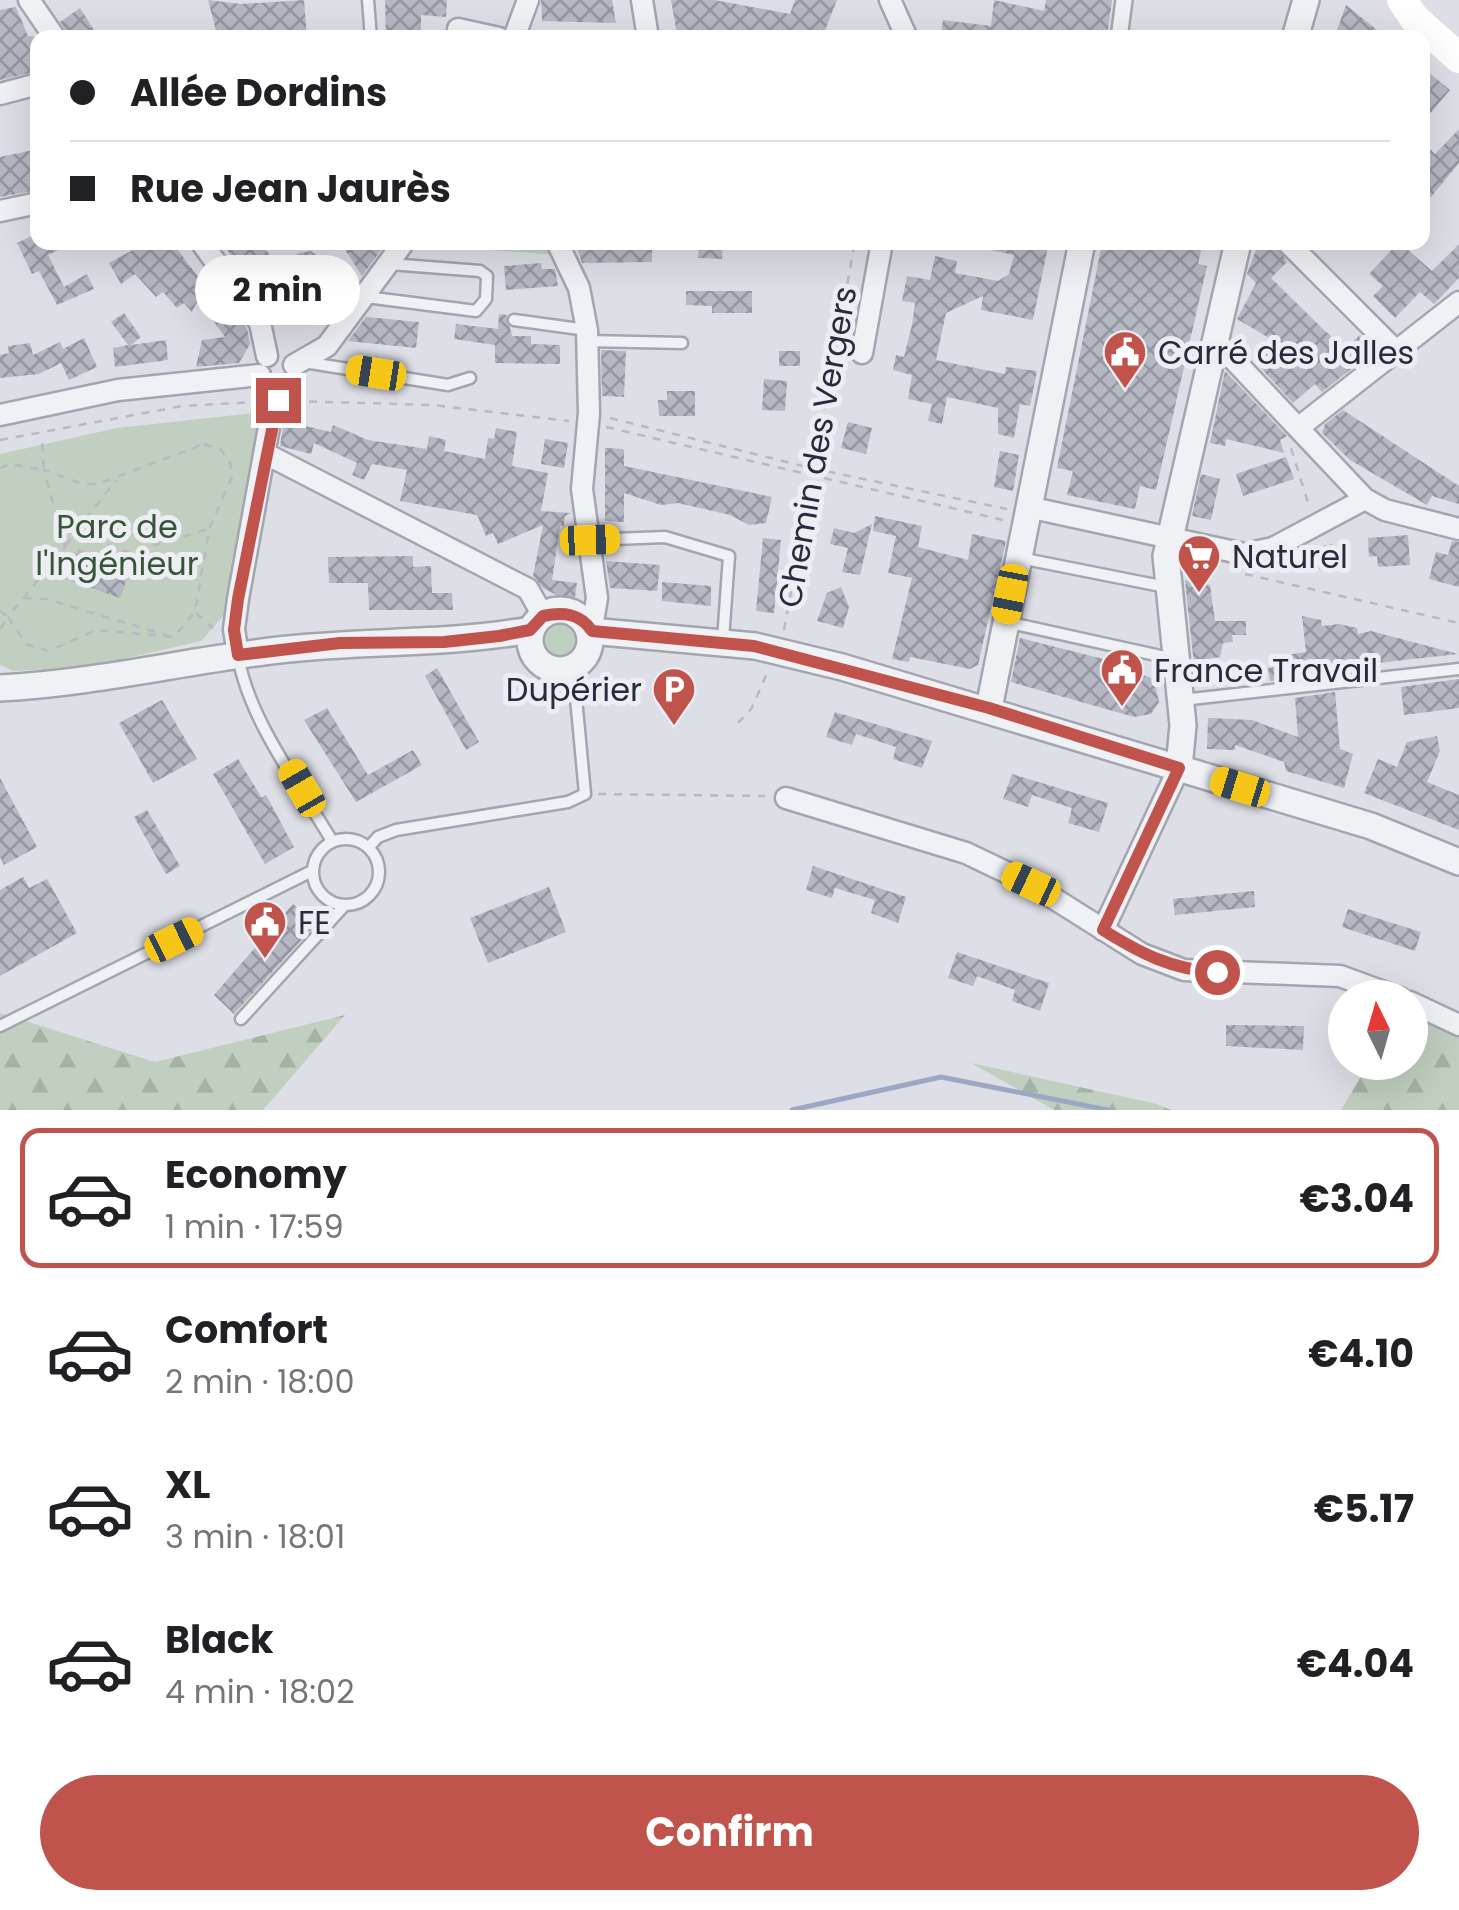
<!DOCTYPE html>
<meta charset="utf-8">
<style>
body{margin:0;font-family:Poppins,sans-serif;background:#f6f6f6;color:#202124;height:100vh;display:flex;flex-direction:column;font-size:38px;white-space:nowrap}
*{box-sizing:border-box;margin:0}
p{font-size:32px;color:#757577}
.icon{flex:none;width:55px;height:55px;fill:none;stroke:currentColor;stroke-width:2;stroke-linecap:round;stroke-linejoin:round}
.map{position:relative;height:1110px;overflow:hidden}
.details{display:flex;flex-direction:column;background:#fff;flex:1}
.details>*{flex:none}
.banner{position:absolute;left:30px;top:30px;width:1400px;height:220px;border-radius:20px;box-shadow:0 10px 40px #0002;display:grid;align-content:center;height:220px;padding:0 40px;background:#fff}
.needle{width:65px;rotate:355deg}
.fabs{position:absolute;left:1328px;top:980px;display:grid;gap:20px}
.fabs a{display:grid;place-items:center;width:100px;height:100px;border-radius:50%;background:#fff;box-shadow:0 10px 40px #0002;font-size:50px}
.end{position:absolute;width:45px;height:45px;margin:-22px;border:12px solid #c0544d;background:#fff;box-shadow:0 0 0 5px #fff}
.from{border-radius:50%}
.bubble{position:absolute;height:70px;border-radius:35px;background:#fff;box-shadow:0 10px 40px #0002;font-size:32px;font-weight:700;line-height:70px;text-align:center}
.car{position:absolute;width:30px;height:60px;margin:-30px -15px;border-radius:12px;box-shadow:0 0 8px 2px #0007;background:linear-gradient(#f5c518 24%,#345 0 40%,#f5c518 0 76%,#345 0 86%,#f5c518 0)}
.banner b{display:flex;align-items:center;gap:35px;height:95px;font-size:38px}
.banner b+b{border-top:2px solid #e0e0e0}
.banner i{width:25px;height:25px;background:#202124}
ul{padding:18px 0 0;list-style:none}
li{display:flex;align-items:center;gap:30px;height:140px;margin:0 20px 15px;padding:0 20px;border:5px solid transparent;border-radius:20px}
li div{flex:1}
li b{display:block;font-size:38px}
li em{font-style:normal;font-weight:700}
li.current{border-color:#c0544d}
li>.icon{width:90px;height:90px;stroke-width:1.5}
.primary-button{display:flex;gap:20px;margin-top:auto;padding:20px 40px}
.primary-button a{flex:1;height:115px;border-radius:60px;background:#c0544d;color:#fff;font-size:40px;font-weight:700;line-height:115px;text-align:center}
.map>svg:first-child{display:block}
.grass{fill:url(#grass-tufts)}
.forest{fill:url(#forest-firs)}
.park{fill:#c0cfc0}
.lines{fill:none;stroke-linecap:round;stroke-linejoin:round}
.stream{stroke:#9ca7c3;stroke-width:5}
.building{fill:url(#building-cross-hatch)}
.service-casing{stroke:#a4a5af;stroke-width:15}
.pedestrian-casing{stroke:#a4a5af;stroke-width:20}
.minor-casing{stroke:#a4a5af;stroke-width:25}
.tertiary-casing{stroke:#a4a5af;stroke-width:30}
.path{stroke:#b8bac1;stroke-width:2.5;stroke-dasharray:8 8;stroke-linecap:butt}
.service{stroke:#f0f1f5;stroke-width:10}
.pedestrian{stroke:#f0f1f5;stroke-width:15}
.minor{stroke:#f0f1f5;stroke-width:20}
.tertiary{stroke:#f0f1f5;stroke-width:25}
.secondary{stroke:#fff;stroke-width:30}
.route{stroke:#c0544d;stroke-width:12}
.labels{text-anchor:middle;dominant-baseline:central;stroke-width:10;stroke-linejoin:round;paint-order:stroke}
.poi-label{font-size:32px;fill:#282b3b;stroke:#edeef4;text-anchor:start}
.street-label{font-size:32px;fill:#282b3b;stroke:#edeef4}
.park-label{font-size:32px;fill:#375538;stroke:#edeef4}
</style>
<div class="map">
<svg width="1459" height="1110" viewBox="0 0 1459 1110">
<defs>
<pattern id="grass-tufts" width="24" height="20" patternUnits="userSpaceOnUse" patternTransform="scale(2.5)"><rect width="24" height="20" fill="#c0cfc0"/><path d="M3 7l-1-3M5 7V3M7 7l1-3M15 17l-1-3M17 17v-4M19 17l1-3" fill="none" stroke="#a5b2a6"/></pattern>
<pattern id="forest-firs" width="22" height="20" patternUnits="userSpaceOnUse" patternTransform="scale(2.5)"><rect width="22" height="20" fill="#c0cfc0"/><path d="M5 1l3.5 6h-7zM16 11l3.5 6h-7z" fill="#a5b2a6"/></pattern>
<pattern id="building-cross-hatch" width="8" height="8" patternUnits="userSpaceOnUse" patternTransform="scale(2.5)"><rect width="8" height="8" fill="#b5b8c2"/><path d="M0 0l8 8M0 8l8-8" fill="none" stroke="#93969f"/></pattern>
</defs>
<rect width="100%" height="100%" fill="#dedfe6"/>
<path class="grass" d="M543 640a18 18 0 1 1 36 0a18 18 0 1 1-36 0Z"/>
<path class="forest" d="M0 1013 155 1062 345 1015 263 1110H0Z
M1410 1014 1459 1038V1110H1341L1369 1063 1410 1062Z
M971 1063 1157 1104 1171 1110H1054Z"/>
<path class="park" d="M475 243H552L559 255 475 249Z
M263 412 225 614 201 641 88 667 13 671 0 665V454L117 428Z"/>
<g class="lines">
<path class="stream" d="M792 1110 941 1077 1108 1110"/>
</g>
<path class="building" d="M208 0 241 4 304 0 307 38H218Z
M385 0H447L446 17 421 15V38H386Z
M541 0H612L616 23 542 21Z
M671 0H714L790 14 795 0H837L822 38 677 34Z
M994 0 1044 11 1046 0H1112L1107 38H1058L1022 30 1021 38H940L943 20 991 26Z
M1346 5 1387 38H1334Z
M16 7 28 36 38 37V71L0 80V10Z
M80 8 99 38H70L60 22Z
M1422 67 1450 90 1422 123Z
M1459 129V163L1431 197 1422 191V142L1435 154Z
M38 149V190L0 197V157Z
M38 233V242H75L48 255 64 287 87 274 94 289 57 305 39 271 32 274 17 243Z
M147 242H172L205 286 209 277 247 329 250 344 239 363 196 367 202 340 225 337 198 300 192 312 184 303 177 308 163 292 156 297 135 274 121 284 109 263Z
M222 242H261L277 266 299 253 311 251 355 286 335 312 305 288 269 312Z
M340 242H387L362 276Z
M575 242H652V262L582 263Z
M699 242H723L722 259 698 258Z
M986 242H1049L1033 320 981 310 983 296 946 313 936 360 1005 374 1006 367 1037 371 1030 406 1020 404 1014 438 998 434V408L947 397 942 424 928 421 932 404 908 399 912 375 893 370 896 355 904 357 912 325 915 303 902 301 907 276 930 280 935 256 957 261 955 273 998 281 1009 274 1014 255 986 249Z
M1111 242 1202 247 1198 264 1207 266 1156 490 1140 486 1135 509 1067 495 1073 471 1057 468 1102 244Z
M1259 242H1274L1287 262 1271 278 1325 331 1346 348 1360 335 1375 350 1322 392 1315 384 1293 403 1259 366 1274 341 1237 319 1256 283 1247 274Z
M1399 242 1432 271 1459 244V278L1434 304 1420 292 1395 318 1373 296 1383 286 1369 274Z
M541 263 542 269H555L558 286 506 290 504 266Z
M686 291H752V313H712V306L686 305Z
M124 313 141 337 131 345 166 340 168 360 115 367 113 348 128 345 111 322Z
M499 314 507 315 512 336H531V344L560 345V364L495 363V345L454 339 456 324 498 329Z
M366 317 419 322 416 348 348 341Z
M84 338 97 367 69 380 61 363 39 374 0 378V355L9 353 8 346 30 343 33 355 60 342 63 349Z
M601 350 626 351 624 397 602 396Z
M779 351H800V366H779Z
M1225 371 1287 436 1280 440 1284 453 1226 439 1225 446 1210 443Z
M764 379 787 381 785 411 762 410Z
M667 391H695V416H659L658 400H667Z
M1343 410 1459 486V504L1432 496 1427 505 1350 460 1322 433 1325 424Z
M284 421 331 432 333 425 368 440 427 449 429 436 446 440 444 451 485 459 488 438 494 439 496 428 517 432 512 466 548 473 541 511 571 513 565 516 564 526H560L552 580 577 583 574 604 543 588 533 576 543 525 498 544 493 533 486 536 477 515 400 501 407 470 372 464 364 480 352 475 357 463 314 443 311 454 280 446Z
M848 422 872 428 866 454 841 448Z
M545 439 568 443 564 468 541 464Z
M605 448 624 449V466L772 497 766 523 749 525 730 515 678 503 661 505 624 493V522L605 521Z
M1000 451 1019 455 1013 491 994 487Z
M1286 457 1294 479 1243 496 1236 474Z
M1201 474 1220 479 1211 520 1192 516Z
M875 516 922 526 918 547 968 560 972 534 1006 541 978 665 970 669 910 657 909 662 892 659 912 578 888 573 896 536 873 531Z
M872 524 860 575 842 572 848 548 830 544 834 528 854 533Z
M1408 535 1410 565 1378 567 1377 556 1369 557 1368 538Z
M763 538 781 540 774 613 756 611Z
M1452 541 1459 542V587L1429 579 1436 552 1448 555Z
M1332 544 1335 573 1282 559 1296 552Z
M78 549 131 568 120 598 66 579Z
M413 556V567L431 566 432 593H452L453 610H369L368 583H329L328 557Z
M606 561 660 565 657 591 610 588Z
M1185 580 1210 585 1215 621H1246V635H1232L1233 642 1223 643 1220 657 1208 659 1209 672 1195 674Z
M662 582 711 586V606L662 601Z
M841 587 849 607 843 628 817 621 827 593Z
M1302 616 1321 620 1322 626 1339 624 1357 628 1358 634 1371 631 1458 654 1333 668V674L1320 676 1319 667 1290 670 1292 679 1270 681 1268 668 1287 666 1286 655 1306 652Z
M1020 638 1131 666 1130 670 1154 679 1159 702 1151 714 1134 717 1011 682Z
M437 668 479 742 466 750 425 676Z
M1459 679V708L1404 715 1401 687Z
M1335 692 1340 749 1353 754 1344 788 1286 771 1284 762 1235 745V750L1207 749 1208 718 1252 720 1298 737 1295 698Z
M162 700 197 759 153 783 119 723Z
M327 708 368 775 413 750 422 765 356 802 304 720Z
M835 712 932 741 922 768 893 759 896 747 856 734 852 745 826 737Z
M1437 736 1440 751 1427 782 1459 795V830L1364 793 1378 759 1397 767 1407 742Z
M238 759 262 798 266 795 294 847 265 864 213 774Z
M1012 774 1108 803 1099 832 1068 823 1072 808 1032 795 1028 807 1003 799Z
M0 778 37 847 4 865 0 857Z
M147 810 180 866 166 874 134 817Z
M813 866 906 897 898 923 871 913 875 900 835 888 832 898 806 890Z
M23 877 29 888 47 879 77 933 0 976V890Z
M549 887 566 932 488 963 470 918Z
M1254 891 1255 907 1175 915 1173 899Z
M293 904 316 924 234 1014 214 995Z
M1348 909 1421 932 1415 951 1342 927Z
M957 952 1049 983 1040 1011 1012 1001 1015 990 977 976 973 986 948 978Z
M1226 1025 1304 1026 1303 1050 1226 1046Z"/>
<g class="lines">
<g class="service-casing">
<path id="service" d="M368 0 371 38
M366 297 476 311 486 299 487 276 480 271 390 264
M514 320 587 330
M588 341 682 343
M304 362 448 385 470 378
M590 540 665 537 729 556 723 640
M1020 558 1166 587
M1006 622 1174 659
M238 656C249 720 299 785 332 841
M1182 700 1459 669
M313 872a33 33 0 1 1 66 0a33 33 0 1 1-66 0Z
M369 847 378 837 396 830 568 802 585 794 573 666
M241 1019 344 906
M0 1026 312 871"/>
</g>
<g class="pedestrian-casing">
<path id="pedestrian" d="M1119 38 1124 0"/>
</g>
<g class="minor-casing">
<path id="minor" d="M29 0 55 38
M642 0 648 38
M890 0 907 38
M458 29 499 38
M514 38 528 0
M0 94 38 84
M0 211 38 203
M201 242 260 323 267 356
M557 242 579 288 587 330 589 413 582 489 597 598 594 616 586 623
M1287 242 1396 351
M1215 340 1365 499 1385 510 1459 529
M862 353 882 242
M294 365 327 346 404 242
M0 415 118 390 260 375
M1298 428 1459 302
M268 455 528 589 543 616
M1028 507 1244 554 1273 548 1365 499
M238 655 234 629 238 599 276 388
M786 798 966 853 1031 884 1142 954 1184 970 1340 976 1400 998
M1103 930 1179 768
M1410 1002 1459 1025"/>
</g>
<g class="tertiary-casing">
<path id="tertiary" d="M1295 38 1306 0
M530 640a30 30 0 1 1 60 0a30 30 0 1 1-60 0Z
M591 631 755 646 842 667 1371 826 1459 862
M0 688C95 683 185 661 279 650 363 640 446 645 530 630
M989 708 1082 242
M1179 768 1183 725 1166 556 1238 242"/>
</g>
<path class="path" d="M485 242V250
M293 401 432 405 569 421
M610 418 811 468 1007 509
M606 427 1003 520
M0 440 182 406 255 402
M204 444 221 450 230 462 232 477 209 529 195 612 174 637 96 630 49 651 26 644 8 617 65 547 44 470 83 484H98Z
M1291 448 1309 506
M0 468 10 464 44 470 42 443
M78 532 129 553 208 529
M66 545 116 480
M1245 574 1459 623
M24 598 46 599 166 635
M0 611 8 617 0 629
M196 613 213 628
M784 630 855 242
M738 723 752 708 767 673
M598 794 765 796"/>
<use href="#service" class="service"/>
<use href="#pedestrian" class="pedestrian"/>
<use href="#minor" class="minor"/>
<use href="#tertiary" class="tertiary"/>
<path class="secondary" d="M1402 0 1414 18 1459 58"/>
</g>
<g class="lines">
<path class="route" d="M278 400 238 599 234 630 238 655 340 643 444 642 499 636 530 630 543 616C563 612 580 613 592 631L754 646 989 708 1179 768 1103 930C1140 953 1172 970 1217 972"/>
</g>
<defs>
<g id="civic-pin" transform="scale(2.25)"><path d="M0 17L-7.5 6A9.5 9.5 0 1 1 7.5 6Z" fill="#c0544d" stroke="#edeef4"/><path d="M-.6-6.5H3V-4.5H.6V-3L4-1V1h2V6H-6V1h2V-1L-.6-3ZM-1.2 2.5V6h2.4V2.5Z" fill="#fff"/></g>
<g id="supermarket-pin" transform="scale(2.25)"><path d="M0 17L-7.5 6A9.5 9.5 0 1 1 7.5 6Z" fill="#c0544d" stroke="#edeef4"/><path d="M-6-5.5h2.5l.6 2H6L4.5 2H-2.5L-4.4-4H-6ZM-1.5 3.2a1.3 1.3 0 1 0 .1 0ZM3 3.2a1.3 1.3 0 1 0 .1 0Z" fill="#fff"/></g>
<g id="parking-pin" transform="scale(2.25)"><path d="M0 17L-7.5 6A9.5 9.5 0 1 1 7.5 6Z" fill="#c0544d" stroke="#edeef4"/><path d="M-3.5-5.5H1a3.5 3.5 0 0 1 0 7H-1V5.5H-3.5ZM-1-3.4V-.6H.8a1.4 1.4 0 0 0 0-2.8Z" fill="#fff"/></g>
</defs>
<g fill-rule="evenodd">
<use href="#civic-pin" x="1125" y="352"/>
<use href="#supermarket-pin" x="1199" y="556"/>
<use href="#civic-pin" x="1122" y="670"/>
<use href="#parking-pin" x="674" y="689"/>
<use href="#civic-pin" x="265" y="922"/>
</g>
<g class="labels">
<g class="poi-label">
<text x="1158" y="352">Carré des Jalles</text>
<text x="1232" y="556">Naturel</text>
<text x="1154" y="670">France Travail</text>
<text x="642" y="689" text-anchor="end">Dupérier</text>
<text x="298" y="922">FE</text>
</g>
<g class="street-label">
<text transform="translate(817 447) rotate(-80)">Chemin des Vergers</text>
</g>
<g class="park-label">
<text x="117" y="526">Parc de<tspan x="117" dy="37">l'Ingénieur</tspan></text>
</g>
</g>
</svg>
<div class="fabs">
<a><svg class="needle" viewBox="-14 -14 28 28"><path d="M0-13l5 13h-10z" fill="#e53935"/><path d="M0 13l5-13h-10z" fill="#757577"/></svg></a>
</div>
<i class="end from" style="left:1217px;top:972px"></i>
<i class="end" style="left:278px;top:400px"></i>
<div class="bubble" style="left:195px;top:255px;width:165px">2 min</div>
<i class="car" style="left:376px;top:373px;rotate:279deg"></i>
<i class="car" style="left:590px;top:540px;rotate:88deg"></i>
<i class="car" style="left:1010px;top:594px;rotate:191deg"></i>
<i class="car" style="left:1240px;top:787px;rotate:287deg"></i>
<i class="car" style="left:302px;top:788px;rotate:330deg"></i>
<i class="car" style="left:1031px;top:884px;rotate:295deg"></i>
<i class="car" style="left:174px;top:940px;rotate:64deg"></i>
<div class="banner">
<b><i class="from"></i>Allée Dordins</b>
<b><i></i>Rue Jean Jaurès</b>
</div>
</div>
<section class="details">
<ul>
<li class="current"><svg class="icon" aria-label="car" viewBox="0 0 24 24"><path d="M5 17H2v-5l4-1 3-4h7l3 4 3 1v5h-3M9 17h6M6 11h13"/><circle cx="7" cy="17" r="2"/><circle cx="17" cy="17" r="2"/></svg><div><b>Economy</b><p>1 min · 17:59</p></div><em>€3.04</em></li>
<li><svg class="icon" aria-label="car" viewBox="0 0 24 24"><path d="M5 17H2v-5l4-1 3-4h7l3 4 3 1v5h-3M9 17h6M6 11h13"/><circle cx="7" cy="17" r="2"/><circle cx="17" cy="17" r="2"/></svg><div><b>Comfort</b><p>2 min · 18:00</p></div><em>€4.10</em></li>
<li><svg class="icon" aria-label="car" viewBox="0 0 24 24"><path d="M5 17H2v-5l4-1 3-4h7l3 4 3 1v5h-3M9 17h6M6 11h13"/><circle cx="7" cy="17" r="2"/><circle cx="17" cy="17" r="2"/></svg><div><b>XL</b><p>3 min · 18:01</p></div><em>€5.17</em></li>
<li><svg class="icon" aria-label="car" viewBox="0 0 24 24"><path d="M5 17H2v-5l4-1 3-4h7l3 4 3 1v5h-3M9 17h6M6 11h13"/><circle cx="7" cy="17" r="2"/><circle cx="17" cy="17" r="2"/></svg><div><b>Black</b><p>4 min · 18:02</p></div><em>€4.04</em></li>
</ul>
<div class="primary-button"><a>Confirm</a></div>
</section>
